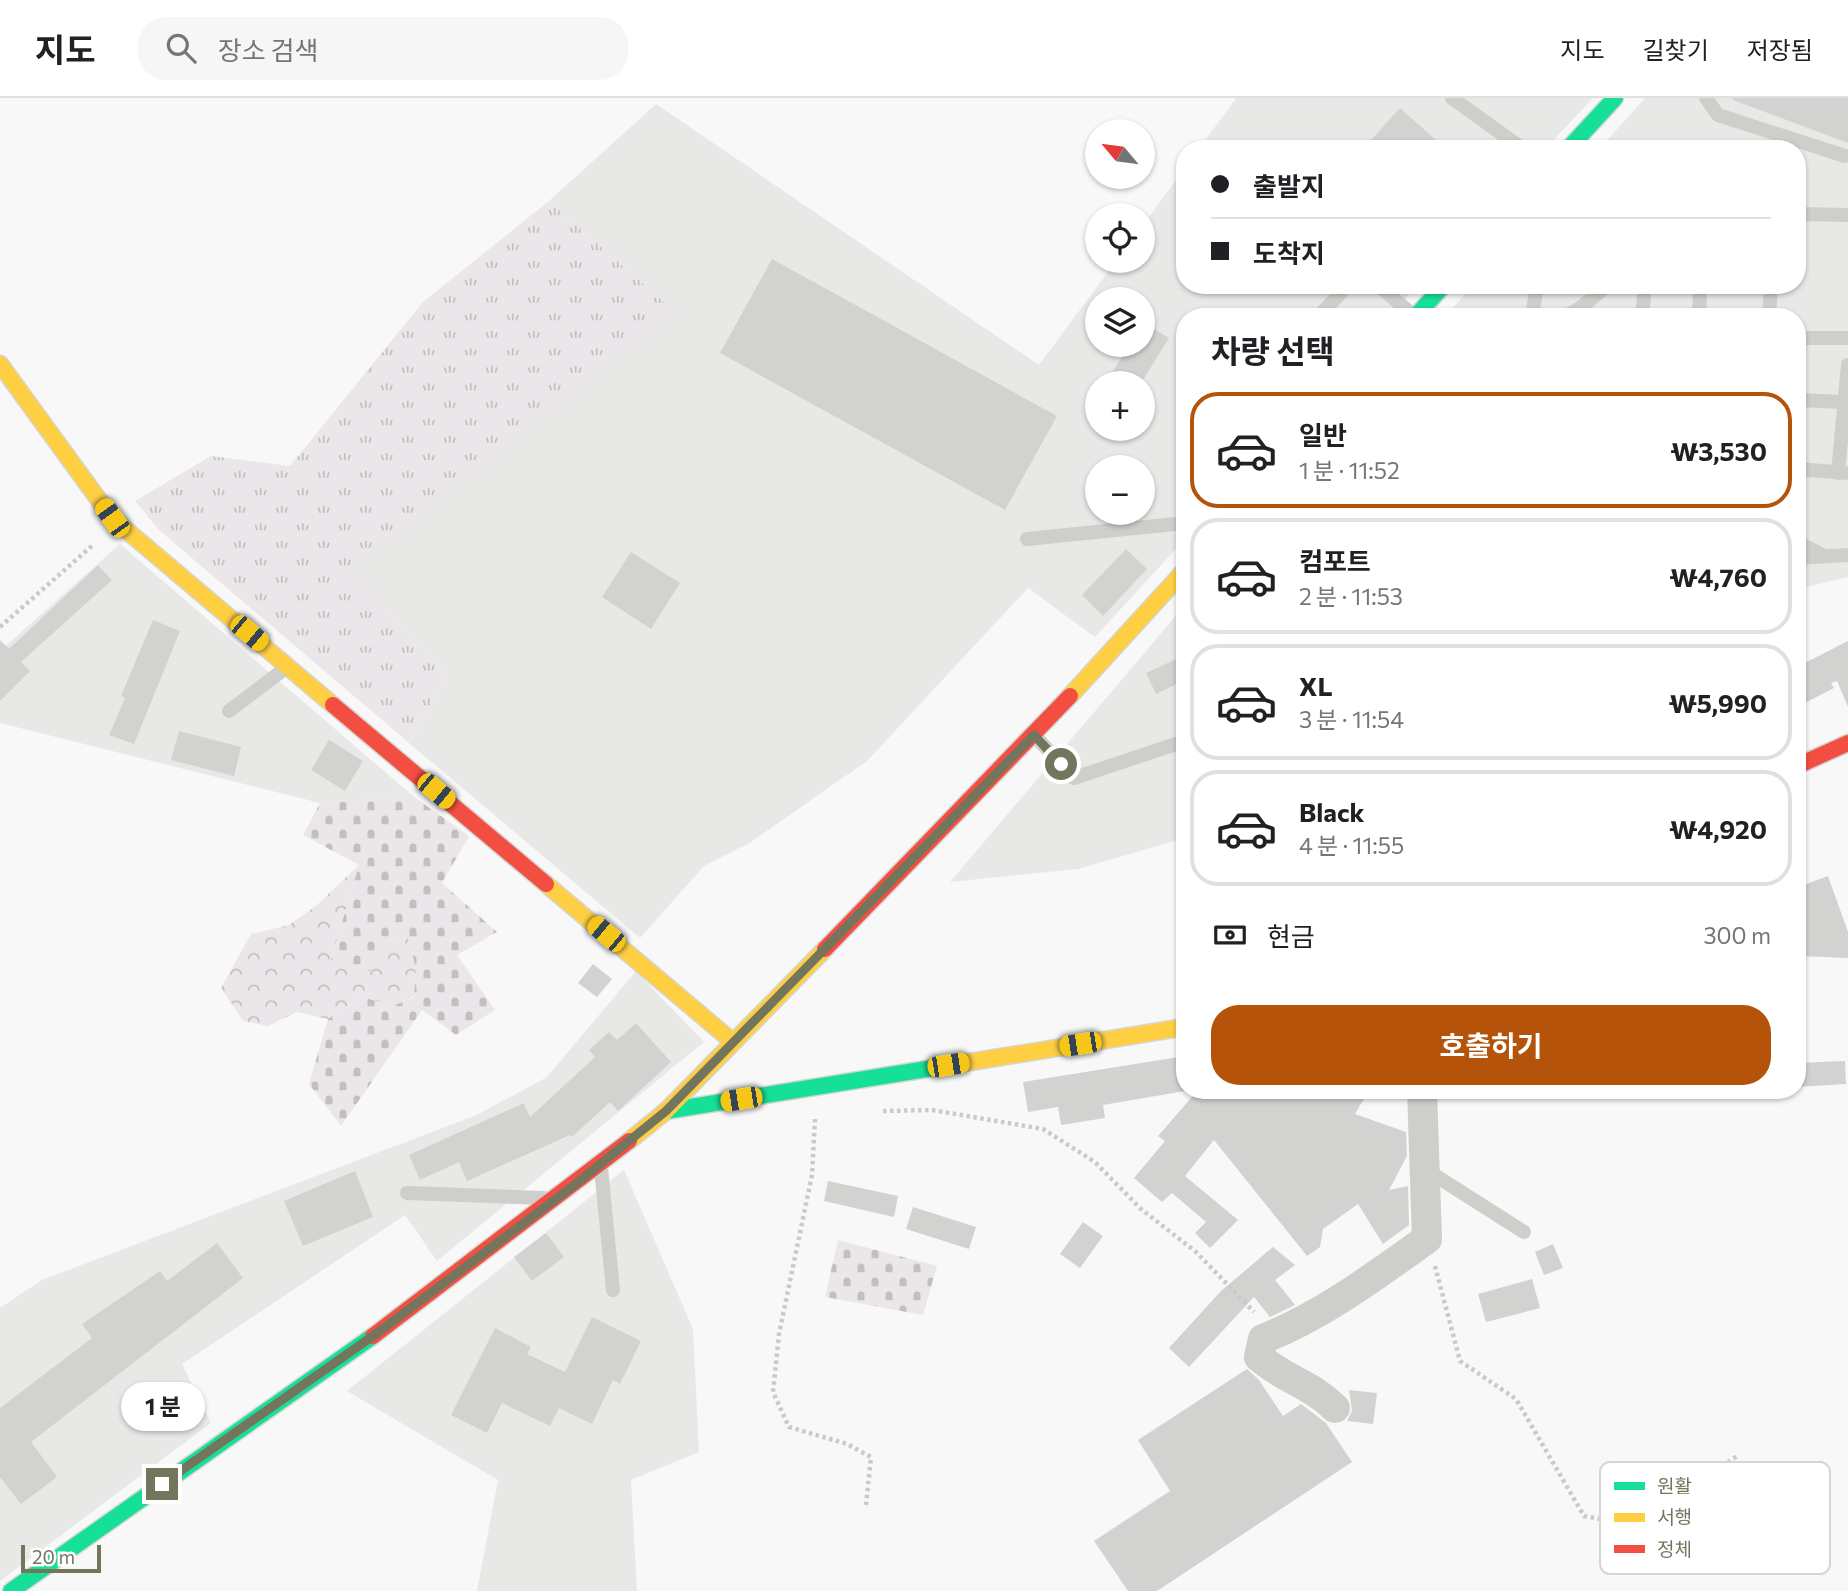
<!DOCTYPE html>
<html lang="ko">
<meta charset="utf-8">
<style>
body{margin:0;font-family:Commissioner,"Noto Sans KR",sans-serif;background:#f6f6f6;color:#202124;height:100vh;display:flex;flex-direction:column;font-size:26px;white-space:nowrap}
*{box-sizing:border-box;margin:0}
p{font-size:23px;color:#757577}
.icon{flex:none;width:38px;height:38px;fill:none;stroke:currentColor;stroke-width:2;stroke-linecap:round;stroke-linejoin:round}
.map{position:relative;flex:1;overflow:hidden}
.details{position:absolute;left:1176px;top:210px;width:630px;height:791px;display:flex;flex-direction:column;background:#fff;border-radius:28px;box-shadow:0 2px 5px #0004}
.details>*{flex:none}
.hud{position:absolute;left:1176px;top:42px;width:630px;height:154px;border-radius:28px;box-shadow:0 2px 5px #0004;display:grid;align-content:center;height:154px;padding:0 35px;background:#fff}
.needle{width:46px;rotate:299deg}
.fabs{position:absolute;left:1085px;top:21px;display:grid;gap:14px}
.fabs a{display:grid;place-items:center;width:70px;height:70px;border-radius:50%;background:#fff;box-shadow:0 2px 5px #0004;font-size:35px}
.scale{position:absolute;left:21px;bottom:18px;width:80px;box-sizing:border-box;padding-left:7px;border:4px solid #73755d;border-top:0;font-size:19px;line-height:24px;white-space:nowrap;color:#73755d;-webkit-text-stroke:5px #fff;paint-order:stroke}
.end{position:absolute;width:32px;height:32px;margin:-16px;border:9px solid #73755d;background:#fff;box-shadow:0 0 0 4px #fff}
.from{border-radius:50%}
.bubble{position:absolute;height:49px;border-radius:24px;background:#fff;box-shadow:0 2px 5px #0004;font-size:23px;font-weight:700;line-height:49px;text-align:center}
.car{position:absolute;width:21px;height:42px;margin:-21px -10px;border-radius:9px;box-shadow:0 0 5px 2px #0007;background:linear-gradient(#f5c518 24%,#345 0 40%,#f5c518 0 76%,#345 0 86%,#f5c518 0)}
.hud b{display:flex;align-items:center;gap:24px;height:66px;font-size:26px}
.hud b+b{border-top:2px solid #e0e0e0}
.hud i{width:18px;height:18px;background:#202124}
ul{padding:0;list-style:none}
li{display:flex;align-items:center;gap:21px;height:116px;margin:0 14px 10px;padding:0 21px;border:4px solid #e0e0e0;border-radius:28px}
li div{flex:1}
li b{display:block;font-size:26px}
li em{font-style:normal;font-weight:700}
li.selected{border-color:#b45309}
li>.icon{width:63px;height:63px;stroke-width:1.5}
h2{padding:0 35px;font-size:32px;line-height:84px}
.pay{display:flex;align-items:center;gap:18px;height:77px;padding:0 35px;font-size:26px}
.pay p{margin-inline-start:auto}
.cta{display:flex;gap:14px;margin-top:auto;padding:14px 35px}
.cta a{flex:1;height:80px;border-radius:28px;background:#b45309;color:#fff;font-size:28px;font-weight:700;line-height:80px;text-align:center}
header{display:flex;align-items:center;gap:42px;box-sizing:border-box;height:98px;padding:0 35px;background:#fff;border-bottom:2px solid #e0e0e0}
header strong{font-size:33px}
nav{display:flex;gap:38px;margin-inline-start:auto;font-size:24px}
.search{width:490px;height:63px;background:#f6f6f6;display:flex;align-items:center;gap:18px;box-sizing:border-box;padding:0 24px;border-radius:28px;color:#757577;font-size:26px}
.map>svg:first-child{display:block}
.built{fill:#e8e8e6;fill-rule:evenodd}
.grass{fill:url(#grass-tufts)}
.forest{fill:url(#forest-crowns)}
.cemetery{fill:url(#cemetery-stones)}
.building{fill:#d2d2d0}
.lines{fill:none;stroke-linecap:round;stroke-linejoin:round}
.fast-casing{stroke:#d5d6d4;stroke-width:19}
.slow-casing{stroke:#d5d6d4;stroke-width:19}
.jam-casing{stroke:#d5d6d4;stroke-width:19}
.path{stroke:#cacac8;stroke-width:4.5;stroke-dasharray:3.5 3.5;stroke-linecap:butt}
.lane{stroke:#cececb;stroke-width:14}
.street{stroke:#cececb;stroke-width:30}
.fast{stroke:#16e098;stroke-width:16}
.slow{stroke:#ffcf43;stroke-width:16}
.jam{stroke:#f24e42;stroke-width:16}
.route{stroke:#73755d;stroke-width:9}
.key{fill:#fff;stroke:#d5d6ce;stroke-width:2}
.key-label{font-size:19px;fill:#73755d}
</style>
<header>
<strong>지도</strong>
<div class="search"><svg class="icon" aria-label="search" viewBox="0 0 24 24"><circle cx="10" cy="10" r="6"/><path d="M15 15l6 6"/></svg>장소 검색</div>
<nav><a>지도</a><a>길찾기</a><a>저장됨</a></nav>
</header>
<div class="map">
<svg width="1848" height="1493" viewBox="0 0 1848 1493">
<defs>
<pattern id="grass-tufts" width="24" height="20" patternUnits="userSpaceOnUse" patternTransform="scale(1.75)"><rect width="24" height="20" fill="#ebe6ea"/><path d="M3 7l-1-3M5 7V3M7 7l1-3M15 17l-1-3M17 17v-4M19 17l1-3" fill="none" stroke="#c3bfc1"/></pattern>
<pattern id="forest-crowns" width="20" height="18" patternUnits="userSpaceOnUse" patternTransform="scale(1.75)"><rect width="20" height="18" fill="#ebe6ea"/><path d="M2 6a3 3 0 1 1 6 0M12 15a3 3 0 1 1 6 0" fill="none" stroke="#c3bfc1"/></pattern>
<pattern id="cemetery-stones" width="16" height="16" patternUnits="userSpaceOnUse" patternTransform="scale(1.75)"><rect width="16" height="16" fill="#ebe6ea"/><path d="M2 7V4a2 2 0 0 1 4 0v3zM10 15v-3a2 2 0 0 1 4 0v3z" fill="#c3bfc1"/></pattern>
</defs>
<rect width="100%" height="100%" fill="#f8f8f8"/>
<path class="built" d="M1236 0H1593L1545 51H1199Z
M1645 0H1848V479L1797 491V219H1445L1473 187H1797V51H1599Z
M656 6 1039 267 1116 163H1143V127L1185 70V187H1418L1389 219H1185V441L1095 539 1028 490 867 663 751 744 704 768 640 840 409 645 447 576 348 472 674 214 549 103ZM1097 201H1143V247H1097ZM1097 285H1143V331H1097ZM1097 369H1143V415H1097Z
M120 446 413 698 320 705 0 625V553Z
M1185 507V740L1078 771 950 784Z
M636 873 704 944 437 1163 405 1117 182 1266 211 1325 0 1483V1210L42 1182 477 1017 547 979Z
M624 1072 693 1231 699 1354 631 1382 637 1493H477L498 1382 347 1293Z"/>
<path class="grass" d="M549 103 675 214 349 472 447 576 409 645 159 432 135 403 211 358 290 368 423 204Z"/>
<path class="forest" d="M359 767 331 862 387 843 409 840 416 870 414 898 393 908 362 899 328 921 297 914 268 928 243 923 221 890 251 836 289 827 317 807Z"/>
<path class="cemetery" d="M413 698 469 738 442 785 497 834 457 857 495 912 456 937 422 912 341 1028 309 986 328 921 362 899 393 908 414 899 416 870 408 840 387 843 370 873H351L331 862 359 767 303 737 320 705Z
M838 1142 937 1168 923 1217 825 1199Z"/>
<path class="building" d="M1733 0H1848V45L1733 2Z
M1400 10 1446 51H1363Z
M772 161 1057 318 1005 412 720 255Z
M1143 224 1169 240 1141 285H1105L1130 247H1143Z
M1126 451 1147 471 1103 518 1082 497Z
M631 454 680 485 651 531 602 499Z
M98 467 112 482 21 564 30 573 0 603V542L9 551Z
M153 522 180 533 134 646 109 637 125 600 121 598Z
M1848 543V609L1837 583 1831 585 1834 590 1797 609V569Z
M1185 557V582L1156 596 1146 575Z
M179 633 241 649 234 678 171 662Z
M329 642 363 663 345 693 311 672Z
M1828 778 1848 834V860L1797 858V797L1804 796 1801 788Z
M593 866 612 881 597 899 578 885Z
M636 925 671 964 618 1013 610 1004 572 1039 570 1037 467 1083 459 1064 420 1082 409 1057 524 1005 530 1019 595 959 589 952 609 934 617 942Z
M1185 958V993L1103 1007 1105 1020 1061 1027 1058 1009 1028 1014 1023 984Z
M1845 963 1846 986 1797 989V965Z
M1198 992H1369L1355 1016 1406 1034 1407 1058 1389 1092 1408 1088 1409 1127 1383 1146 1358 1106 1323 1131 1320 1149 1307 1158 1214 1042 1185 1078 1238 1122 1210 1150 1195 1135 1206 1124 1172 1095 1162 1104 1134 1080 1165 1043 1158 1038Z
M355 1073 373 1119 303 1148 284 1103Z
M828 1083 898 1098 894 1119 824 1103Z
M913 1109 976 1129 969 1151 906 1131Z
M1083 1124 1103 1138 1080 1170 1060 1156Z
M546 1135 564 1159 532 1183 514 1159Z
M217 1145 243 1180 31 1344 57 1379 21 1406 0 1379V1310L92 1240 82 1226 160 1173 167 1183Z
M1553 1146 1563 1170 1544 1177 1535 1154Z
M1273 1149 1295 1167 1275 1182 1295 1207 1270 1219 1254 1199 1189 1269 1169 1250 1221 1193Z
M1532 1181 1540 1210 1486 1224 1478 1196Z
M592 1219 641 1243 620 1286 613 1282 592 1326 559 1310 550 1328 502 1305 487 1335 451 1317 495 1230 531 1249 527 1256 565 1274Z
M1247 1271 1259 1282 1283 1318 1301 1306 1326 1325 1352 1364 1157 1493H1128L1094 1443 1170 1393 1138 1342Z
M1349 1292 1377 1295 1373 1326 1347 1323 1352 1313Z"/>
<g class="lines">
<g class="fast-casing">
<path id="fast" d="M1568 51 1615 0
M1415 219 1444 187
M666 1013 964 965
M11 1493 373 1238"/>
</g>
<g class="slow-casing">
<path id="slow" d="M0 266 112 420 333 607
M1070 598 1185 472
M546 786 733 944
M964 965 1185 929
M629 1043 666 1013 825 851"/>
</g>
<g class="jam-casing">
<path id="jam" d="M333 607 546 786
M1797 668 1848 645
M825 851 1070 598
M373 1238 629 1043"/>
</g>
<path class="path" d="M0 529 94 446
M883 1013 932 1012 1043 1031 1095 1064 1141 1111 1196 1154 1254 1214
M815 1021 812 1077 779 1236 773 1294 789 1329 847 1346 871 1359 866 1407
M1435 1168 1460 1263 1516 1301 1584 1418 1621 1425 1690 1392 1737 1358"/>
<path class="lane" d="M1452 0 1523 51
M1706 0 1718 17 1845 58
M1797 116 1848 117
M1378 187 1414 218
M1318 219 1348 187
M1532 219 1537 187
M1564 219 1579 211 1608 187
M1642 219 1645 187
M1699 219 1700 187
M1769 219 1771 187
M1797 240H1848
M1797 302 1845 304 1848 307
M1797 371 1848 375
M1838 375 1848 267
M1027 441 1185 425
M1797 444 1824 458
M1797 460 1848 457
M229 613 287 569
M1035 638 1074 680 1185 643
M601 1070 613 1192
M1425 1071 1524 1134
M407 1095 544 1100"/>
<path class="street" d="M1335 1310C1311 1286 1285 1282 1259 1259L1263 1241C1323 1217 1375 1178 1427 1141L1422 992"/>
<use href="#fast" class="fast"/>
<use href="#slow" class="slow"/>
<use href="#jam" class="jam"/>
</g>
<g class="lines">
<path class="route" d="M162 1386 380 1233 577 1085 666 1013 1034 637 1061 666"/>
</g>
<rect x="1600" y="1364" width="230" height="112" rx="10" class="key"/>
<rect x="1614" y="1384" width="31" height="8" fill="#16e098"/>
<rect x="1614" y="1415" width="31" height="9" fill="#ffcf43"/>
<rect x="1614" y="1447" width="31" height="8" fill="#f24e42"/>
<g class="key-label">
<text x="1657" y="1395">원활</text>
<text x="1657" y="1426">서행</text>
<text x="1657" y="1458">정체</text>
</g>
</svg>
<div class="fabs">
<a><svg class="needle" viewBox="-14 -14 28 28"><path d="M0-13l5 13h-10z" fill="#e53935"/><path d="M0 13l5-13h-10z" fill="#757577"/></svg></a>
<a><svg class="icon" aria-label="locate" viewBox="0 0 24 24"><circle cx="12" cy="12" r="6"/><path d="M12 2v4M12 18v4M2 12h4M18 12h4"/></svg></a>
<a><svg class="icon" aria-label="layers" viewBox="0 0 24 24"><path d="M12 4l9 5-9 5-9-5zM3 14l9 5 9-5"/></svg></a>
<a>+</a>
<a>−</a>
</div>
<div class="scale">20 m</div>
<i class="end from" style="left:1061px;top:666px"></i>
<i class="end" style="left:162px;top:1386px"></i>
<div class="bubble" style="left:121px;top:1284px;width:84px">1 분</div>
<i class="car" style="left:112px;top:420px;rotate:324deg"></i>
<i class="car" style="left:249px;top:535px;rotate:130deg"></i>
<i class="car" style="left:436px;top:693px;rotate:130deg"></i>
<i class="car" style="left:606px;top:836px;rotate:310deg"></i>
<i class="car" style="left:1080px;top:946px;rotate:261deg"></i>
<i class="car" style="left:948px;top:967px;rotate:81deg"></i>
<i class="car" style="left:741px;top:1001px;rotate:261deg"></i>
<div class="hud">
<b><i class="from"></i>출발지</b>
<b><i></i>도착지</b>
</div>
<section class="details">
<h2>차량 선택</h2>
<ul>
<li class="selected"><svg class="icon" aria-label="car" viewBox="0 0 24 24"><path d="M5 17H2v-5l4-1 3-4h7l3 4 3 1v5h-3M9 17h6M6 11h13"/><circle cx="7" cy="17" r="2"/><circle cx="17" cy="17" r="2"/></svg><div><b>일반</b><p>1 분 · 11:52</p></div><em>₩3,530</em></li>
<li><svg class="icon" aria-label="car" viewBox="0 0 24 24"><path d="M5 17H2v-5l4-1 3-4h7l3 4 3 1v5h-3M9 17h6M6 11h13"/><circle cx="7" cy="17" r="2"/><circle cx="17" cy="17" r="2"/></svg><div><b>컴포트</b><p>2 분 · 11:53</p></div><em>₩4,760</em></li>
<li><svg class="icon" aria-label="car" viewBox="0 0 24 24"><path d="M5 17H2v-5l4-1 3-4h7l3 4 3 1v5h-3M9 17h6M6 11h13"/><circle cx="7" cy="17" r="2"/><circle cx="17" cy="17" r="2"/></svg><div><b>XL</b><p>3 분 · 11:54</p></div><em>₩5,990</em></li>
<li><svg class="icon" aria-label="car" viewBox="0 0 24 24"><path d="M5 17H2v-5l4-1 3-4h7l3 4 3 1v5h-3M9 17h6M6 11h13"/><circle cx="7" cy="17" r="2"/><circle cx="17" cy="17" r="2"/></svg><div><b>Black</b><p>4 분 · 11:55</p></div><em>₩4,920</em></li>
</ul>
<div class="pay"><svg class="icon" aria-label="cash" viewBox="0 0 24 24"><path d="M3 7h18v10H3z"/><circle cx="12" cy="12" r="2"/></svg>현금<p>300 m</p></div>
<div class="cta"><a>호출하기</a></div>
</section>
</div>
